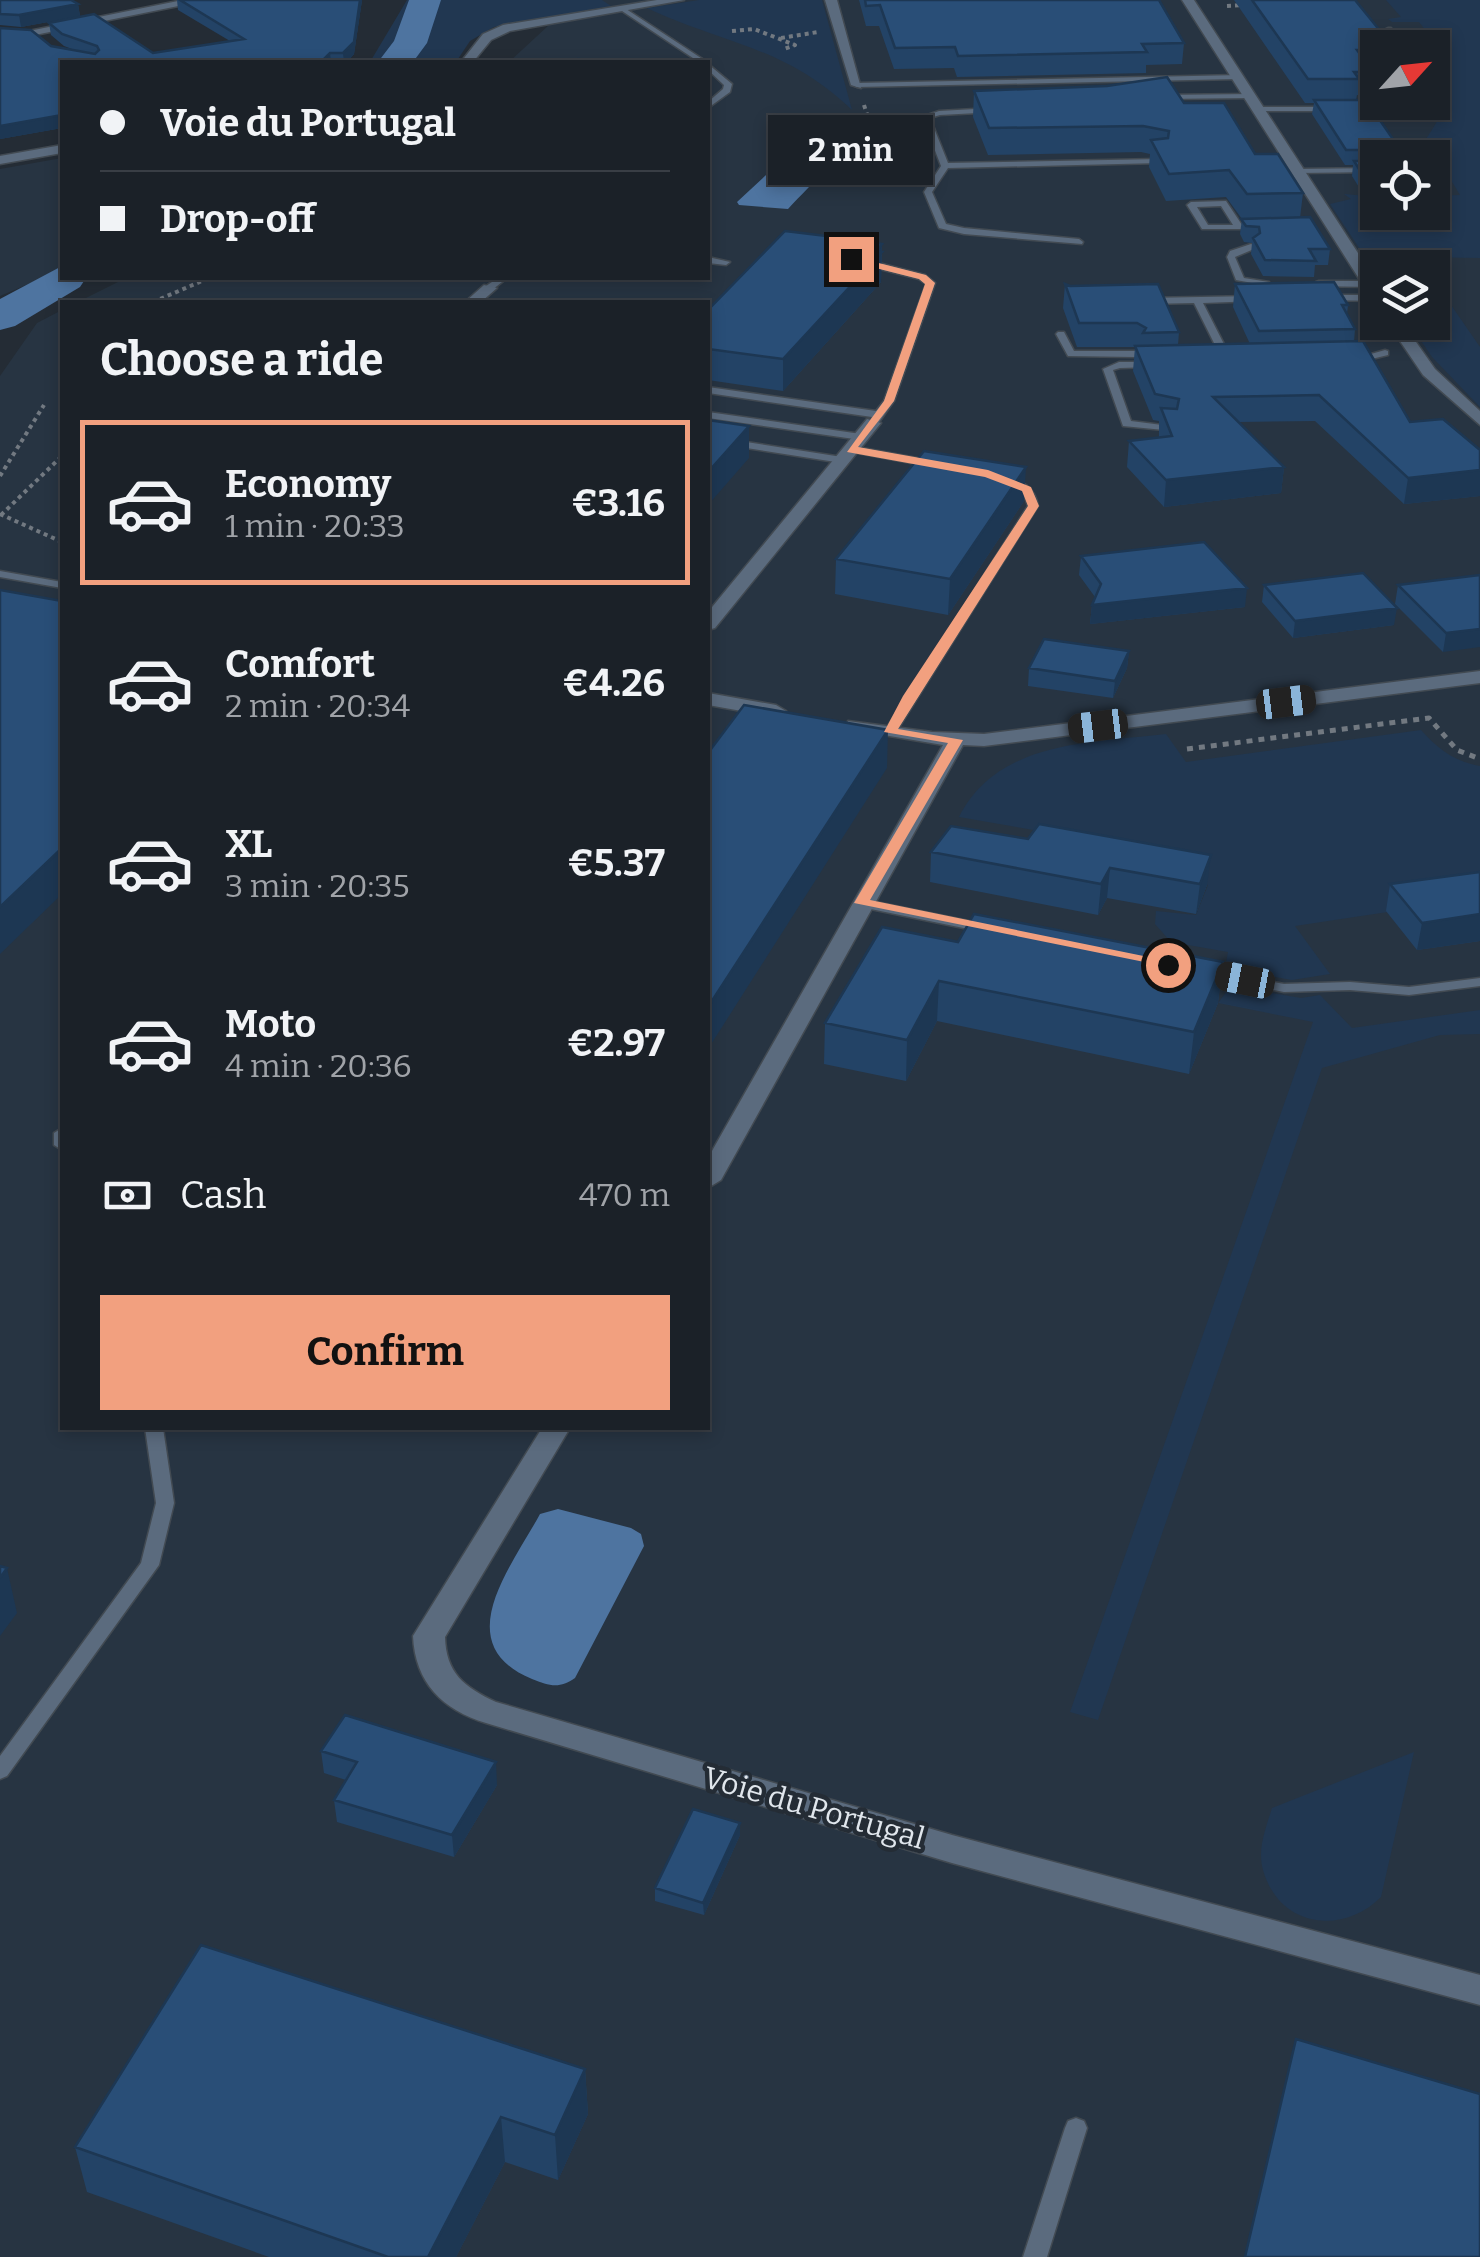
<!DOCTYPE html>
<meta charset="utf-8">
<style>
body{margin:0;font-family:Bitter,serif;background:#282e34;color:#f1f3f6;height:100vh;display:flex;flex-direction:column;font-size:38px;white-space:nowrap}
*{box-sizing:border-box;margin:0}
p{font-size:32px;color:#a0a3a8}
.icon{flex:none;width:55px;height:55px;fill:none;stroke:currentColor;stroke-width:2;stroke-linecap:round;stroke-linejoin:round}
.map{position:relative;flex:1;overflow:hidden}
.side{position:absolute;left:60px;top:300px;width:650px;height:1130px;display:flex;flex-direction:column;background:#1b2128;border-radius:0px;box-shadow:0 5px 15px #0003,0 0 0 2px #393e45}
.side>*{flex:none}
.banner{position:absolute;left:60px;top:60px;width:650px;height:220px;border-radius:0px;box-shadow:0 5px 15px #0003,0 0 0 2px #393e45;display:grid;align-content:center;height:220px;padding:0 40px;background:#1b2128}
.needle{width:65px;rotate:63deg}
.fabs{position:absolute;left:1360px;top:30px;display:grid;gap:20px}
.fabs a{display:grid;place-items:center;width:90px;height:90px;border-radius:0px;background:#1b2128;box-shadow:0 5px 15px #0003,0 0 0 2px #393e45;font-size:50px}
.end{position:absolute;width:45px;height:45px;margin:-22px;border:12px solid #f2a07f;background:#111;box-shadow:0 0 0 5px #111}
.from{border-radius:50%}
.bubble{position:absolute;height:70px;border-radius:0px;background:#1b2128;box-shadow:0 5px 15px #0003,0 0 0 2px #393e45;font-size:32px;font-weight:700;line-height:70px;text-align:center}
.car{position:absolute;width:30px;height:60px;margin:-30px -15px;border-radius:12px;box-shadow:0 0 8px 2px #0007;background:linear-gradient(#222 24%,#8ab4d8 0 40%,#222 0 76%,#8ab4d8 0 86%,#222 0)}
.banner b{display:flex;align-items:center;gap:35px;height:95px;font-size:38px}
.banner b+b{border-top:2px solid #393e45}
.banner i{width:25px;height:25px;background:#f1f3f6}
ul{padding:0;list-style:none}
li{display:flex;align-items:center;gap:30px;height:165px;margin:0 20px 15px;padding:0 20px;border:5px solid transparent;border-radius:0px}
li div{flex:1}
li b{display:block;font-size:38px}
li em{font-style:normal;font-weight:700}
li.active{border-color:#f2a07f}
li>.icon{width:90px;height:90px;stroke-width:1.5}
h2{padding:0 40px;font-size:45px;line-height:120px}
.pay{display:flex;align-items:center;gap:25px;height:110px;padding:0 40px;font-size:38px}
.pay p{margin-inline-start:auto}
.cta{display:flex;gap:20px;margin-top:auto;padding:20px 40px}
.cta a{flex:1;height:115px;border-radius:0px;background:#f2a07f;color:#111;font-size:40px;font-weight:700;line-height:115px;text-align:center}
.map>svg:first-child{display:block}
.built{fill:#273442;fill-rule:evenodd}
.green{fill:#213751}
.water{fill:#4e74a0}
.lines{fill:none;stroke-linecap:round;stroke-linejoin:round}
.river{fill:#4e74a0;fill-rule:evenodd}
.service-casing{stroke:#424a52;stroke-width:3}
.minor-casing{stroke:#424a52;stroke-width:3}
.tertiary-casing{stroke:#424a52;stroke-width:3}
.path-far1{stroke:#727981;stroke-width:4;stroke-dasharray:4 4;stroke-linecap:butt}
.path{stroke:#727981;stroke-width:5;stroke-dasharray:6 6;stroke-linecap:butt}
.service{fill:#5b6b7e;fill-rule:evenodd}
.minor{fill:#5b6b7e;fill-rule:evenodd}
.tertiary{fill:#5b6b7e;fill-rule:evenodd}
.wall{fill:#234366}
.shaded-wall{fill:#1d3753}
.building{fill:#294e77;stroke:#1d3753;stroke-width:2.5}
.route{fill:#f2a07f}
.labels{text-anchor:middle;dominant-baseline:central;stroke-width:9;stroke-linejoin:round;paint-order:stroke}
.near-street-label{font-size:30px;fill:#e0e6ec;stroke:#242c35}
</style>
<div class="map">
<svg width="1480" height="2257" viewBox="0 0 1480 2257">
<rect width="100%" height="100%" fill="#242c35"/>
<path class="built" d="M576 0H1480V2257H0V376L37 323 62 310V1428H708V302H78L126 278H708V62H509ZM1378 48H1432V102H1378ZM1378 158H1432V212H1378ZM1378 268H1432V322H1378Z
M62 158V270L0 296V169Z"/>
<path class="green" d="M407 0H602L611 6 494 27 470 41 456 62H370Z
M699 0H822L852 110C785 46 726 45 647 8Z
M1386 0H1480V258L1419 257 1425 267 1378 268 1377 275 1330 204 1351 199 1344 194 1377 197 1378 212H1432L1433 196 1460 195 1426 139C1460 89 1455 68 1419 22H1392L1388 19 1401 17Z
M1433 279 1480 347V407L1432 357 1409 323 1432 322Z
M1421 730C1439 750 1454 761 1480 766V898L1295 926 1330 974 1292 980 1225 968 1228 952 1171 942 1155 924 1156 911 1196 915 1208 885 1121 870 1045 832 959 817C998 740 1091 743 1166 734L1186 762Z
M1236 987 1301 998 1320 995 1352 1028 1480 1010V1034L1440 1035 1322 1068 1098 1720 1070 1712 1313 1022 1218 1003 1227 991Z
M1414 1752 1381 1897C1342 1936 1279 1927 1263 1870 1257 1849 1266 1828 1272 1808Z"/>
<path class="water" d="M828 122 834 124C836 168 816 178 788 209L739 205 737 202 822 123Z
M558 1509 631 1528 641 1534 644 1546 575 1678C560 1689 549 1686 532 1679 447 1644 512 1566 540 1514Z"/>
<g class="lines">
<path class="river" d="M409 0H441L427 43 413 62H378L394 41Z
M62 266V278H86L80 287 15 326 0 330V299Z"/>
<g class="service-casing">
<path id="service" d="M619 7H623L707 62H699L619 9Z
M1388 28H1391L1403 48H1396L1384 30Z
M708 64 732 84 730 92 708 108V102L723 89 724 85 708 70Z
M1240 75 1237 79 857 87 853 85 857 83Z
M1253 94 1250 98 1160 99 1156 97 1160 95Z
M1397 102H1405L1401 110 1353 111 1349 109 1353 107 1395 106Z
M1259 107H1330L1334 109 1330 111H1256Z
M993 108 996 112 940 115 930 118 948 163 1160 159 1164 161 1160 163 948 168 932 192 946 224 964 228 1079 239 1083 242 1082 244 964 234 939 228 924 192 941 166 922 117 939 111Z
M1378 168V172L1298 173 1294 171 1298 169Z
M1432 189 1437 191V195H1432Z
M1226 201 1242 225 1259 224 1263 227 1262 229H1202L1187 205 1191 202ZM1221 206 1233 225H1208L1197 207Z
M1251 244 1254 245V249L1235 257 1244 278 1269 282V286L1236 280 1227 257 1230 251Z
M708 257 730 262 726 265 708 263Z
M863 259 925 275 935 283 894 401 877 425 868 423 872 417 708 393V387L876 411 884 401 926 284 919 279 860 264V260Z
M498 278H507L492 290H486V286Z
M1319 281H1370L1374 284 1370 287 1316 286V282Z
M1327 295H1378V301L1324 300 1322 298Z
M1254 296 1257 297V301L1203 303 1227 350 1234 349 1239 352 1224 356 1219 353 1194 303 1147 304 1142 301 1147 298Z
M1058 332H1064L1074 351H1135L1140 354 1135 357 1068 356 1056 334Z
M1385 350 1388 351V355L1355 363 1350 360Z
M1119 362H1155V366L1152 367 1120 368 1113 370 1131 421 1170 426 1174 427V431L1123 426 1103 369Z
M708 412 861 434 866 437 861 440 708 418Z
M708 436 842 457 847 460 842 463 708 442Z
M851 446 933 461 938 464 933 467 847 451V447Z
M1005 479C1022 478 1035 489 1038 506L896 732 894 735H886L884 732 1028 506 1024 494 1005 483Z
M0 571 62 582V588L0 577Z
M861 899 988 925 995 929 988 933 856 906 854 903 856 900Z
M1202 968 1284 984 1350 982 1409 987 1480 978V986L1409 995 1350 990 1284 992 1197 975 1195 972Z
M62 1128V1150L54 1145V1133Z
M145 1428H163L174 1503 159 1565 7 1776 0 1779V1756L141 1563 156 1503Z
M1076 2118 1084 2121 1087 2128 1047 2257H1023L1065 2128 1068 2121Z"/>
</g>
<g class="minor-casing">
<path id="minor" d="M183 0H208L25 37 19 33Z
M657 0H684L510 31 491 40 473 62H461L483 34 503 25Z
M825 0H837L861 88 851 85Z
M62 145V153L0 164V156Z
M484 285 497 288 481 302H465Z
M867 419 881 423 715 628 708 630V612Z
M1480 671V683L984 746 963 745 721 1180 708 1188V1158L943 745 848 729V721L932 732 984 734Z
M708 693 776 705 786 711 776 717 708 705Z
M542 1428H570L445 1637C446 1673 464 1687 496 1702L952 1835 1480 1975V2005L952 1863 486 1723C443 1710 415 1683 413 1636Z"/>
</g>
<g class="tertiary-casing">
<path id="tertiary" d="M1182 0H1194L1378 284V300L1370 296Z
M1387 322H1402L1435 369 1480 411V425L1423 375Z"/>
</g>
<path class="path-far1" d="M1227 6 1246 5
M732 31 754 29 795 45 784 49
M781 38 818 32
M864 105 874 136
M153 302 209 278
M0 476 44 405
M0 514 62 542
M1 515 62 456"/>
<path class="path" d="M1187 749 1429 718 1457 750 1480 759"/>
<use href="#service" class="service"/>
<use href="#minor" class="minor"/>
<use href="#tertiary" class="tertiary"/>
</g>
<path class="wall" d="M0 0 78 4 80 16 21 27 0 25Z
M177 0H362L354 54 347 62H62V128L0 139V28L51 46 77 51 64 46 51 35 49 23 153 53 230 41 178 10Z
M859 0H1159L1184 43 1182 64 1146 65V73L957 77 954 68 894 69 879 26H866Z
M1234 0H1355L1378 48V73H1373L1370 95H1357L1356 100 1406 158H1378V192H1362L1352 176 1353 165H1345L1312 114 1314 103H1305Z
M974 91 1184 103 1255 154 1303 193 1300 218 1330 249 1328 265H1315L1314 277 1263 276 1251 254 1252 243 1244 242 1240 234 1242 219 1226 197 1166 201 1149 167 1150 154 1141 152 988 155 973 117Z
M882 244 881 282 783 391 708 380V310Z
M1065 284 1179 332 1178 345 1250 344 1233 307 1235 284 1348 305 1347 314 1355 329 1354 342 1410 422 1480 450V496L1404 504 1315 421 1239 422 1284 467 1281 493 1164 507 1127 467 1129 441 1159 437V421L1153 420 1133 371 1135 347H1077L1063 308Z
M1024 501 948 615 835 594 836 559Z
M1081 556 1245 607 1090 624 1092 605 1095 597 1079 575Z
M1480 575 1443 652 1395 604 1398 585Z
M1264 585 1394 625 1293 638 1262 602Z
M1129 651 1127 668 1113 698 1028 686 1029 668Z
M951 826 1207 885 1196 914 1107 898 1098 915 930 882 931 852Z
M1480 872V941L1417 950 1386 911 1390 884Z
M958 942 1223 962 1218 1003 1189 1074 937 1021 906 1081 824 1064 825 1023Z
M321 1751 497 1785 454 1857 337 1822 334 1800 346 1780 324 1773Z
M740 1835 704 1915 655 1901V1888Z
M585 2069 588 2114 558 2180 505 2162 456 2257H269L87 2192 75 2147Z"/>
<path class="shaded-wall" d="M360 0H362L354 54 347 62H344L343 53Z
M78 4 80 16 21 27 19 15Z
M330 53 331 62H321Z
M62 115V128L0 139V126Z
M882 244 881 282 783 391V359Z
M749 426V458L708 505V472Z
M1026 467 1024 501 948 615 950 579Z
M1284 467 1281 493 1164 507 1166 480Z
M1480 470V496L1404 504 1408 478Z
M1247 588 1245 607 1090 624 1092 605Z
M1397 608 1394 625 1293 638 1295 621Z
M1480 629V647L1443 652 1446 633Z
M1129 651 1127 668 1113 698 1115 681Z
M888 730 887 768 708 1049V1007Z
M62 848V894L0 954V907Z
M1211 855 1207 885 1196 914 1200 884Z
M1110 868 1107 898 1098 915 1101 884Z
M1480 914V941L1417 950 1422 923Z
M1223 962 1218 1003 1189 1074 1194 1032Z
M939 981 937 1021 906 1081 907 1040Z
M7 1568 17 1613 0 1636V1578Z
M496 1762 497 1785 454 1857 452 1835Z
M740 1823V1835L704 1915 703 1903Z
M585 2069 588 2114 558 2180 555 2135Z
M501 2117 505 2162 456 2257H428Z"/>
<path class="building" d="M0 0H71L78 4 19 15 0 14Z
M180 0H360L354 42 343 53H330L321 62H62V115L0 126V28L31 30 51 46 95 54 99 50 97 46 62 34 49 23 94 14 153 53 244 39Z
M865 0H1159L1184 43 1142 44 1147 52 958 56 955 47 895 48 880 5 866 6Z
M1252 0H1355L1394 48H1378V50H1357L1373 72H1354L1359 79H1308Z
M578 59 611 62H572Z
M1167 77 1184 103H1224L1255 154H1278L1303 193 1247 194 1229 170 1169 174 1151 140 1168 138 1169 131 1143 126 989 128 974 91 1107 86Z
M1314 100H1366L1406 158H1381L1383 150H1346Z
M1354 161H1378V177H1364Z
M1310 217 1330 249H1309L1316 261 1265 260 1253 238 1260 233 1259 227 1246 226 1241 219Z
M785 231 868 241 882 244 875 252H882L783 359 708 349V310Z
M1334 282 1348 305H1342L1355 329 1259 331 1235 284Z
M1065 284 1070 286 1158 284 1179 332 1143 333 1146 328 1137 323H1079Z
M1363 341 1410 422 1443 419 1480 450V470L1408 478 1319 395 1213 397 1284 467 1166 480 1129 441 1172 436 1161 408 1177 409 1179 399 1155 394 1135 346Z
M708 420 749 426 708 472Z
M924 451 1026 467 950 579 836 559Z
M1204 542 1247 588 1092 605 1101 584 1081 556Z
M1363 573 1397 608 1295 621 1264 585Z
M1480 575V629L1446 633 1398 585Z
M0 590 62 601V848L0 907Z
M1044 639 1129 651 1115 681 1029 668Z
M744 705 888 730 708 1007V753Z
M1039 824 1211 855 1200 884 1110 868 1101 884 931 852 951 826 1028 839Z
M1480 872V914L1422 923 1390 884Z
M974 914 1223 962 1194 1032 939 981 907 1040 825 1023 882 927 958 942Z
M0 1566 7 1568 0 1578Z
M345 1715 496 1762 452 1835 334 1800 357 1762 321 1751Z
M693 1809 740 1823 703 1903 655 1888Z
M201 1945 585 2069 555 2135 501 2117 428 2257H388L75 2147Z
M1296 2039 1480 2094V2257H1245Z"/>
<path class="route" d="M851 256 926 275 935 283 894 401 858 447 988 470 1031 487 1039 506 898 729 963 740 870 900 1168 961 1174 962V968L854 903 948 743 884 732 903 696 1028 506 1022 491 985 477 847 452 884 401 925 284 919 279 848 261Z"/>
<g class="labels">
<g class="near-street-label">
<text transform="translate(814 1808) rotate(16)">Voie du Portugal</text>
</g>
</g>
</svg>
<div class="fabs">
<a><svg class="needle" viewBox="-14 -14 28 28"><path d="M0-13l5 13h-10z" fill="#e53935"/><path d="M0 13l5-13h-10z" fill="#a0a3a8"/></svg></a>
<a><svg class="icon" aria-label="locate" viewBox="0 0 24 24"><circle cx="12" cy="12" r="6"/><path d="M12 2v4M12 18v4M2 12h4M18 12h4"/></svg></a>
<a><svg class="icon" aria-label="layers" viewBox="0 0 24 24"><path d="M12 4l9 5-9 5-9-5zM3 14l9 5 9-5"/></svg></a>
</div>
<i class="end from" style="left:1168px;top:965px"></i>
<i class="end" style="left:851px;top:259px"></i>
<div class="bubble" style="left:768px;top:115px;width:165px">2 min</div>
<i class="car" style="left:1286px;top:702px;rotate:83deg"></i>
<i class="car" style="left:1098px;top:726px;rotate:263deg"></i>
<i class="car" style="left:1245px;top:980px;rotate:281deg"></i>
<div class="banner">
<b><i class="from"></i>Voie du Portugal</b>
<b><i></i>Drop-off</b>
</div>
<section class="side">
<h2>Choose a ride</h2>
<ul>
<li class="active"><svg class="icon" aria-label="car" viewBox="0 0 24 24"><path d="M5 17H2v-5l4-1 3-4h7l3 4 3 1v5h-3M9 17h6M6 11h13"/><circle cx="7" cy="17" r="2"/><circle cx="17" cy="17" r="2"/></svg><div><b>Economy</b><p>1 min · 20:33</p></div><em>€3.16</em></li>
<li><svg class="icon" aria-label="car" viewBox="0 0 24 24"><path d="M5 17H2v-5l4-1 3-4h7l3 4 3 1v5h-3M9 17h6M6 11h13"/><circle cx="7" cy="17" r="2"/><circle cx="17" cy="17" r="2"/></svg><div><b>Comfort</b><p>2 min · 20:34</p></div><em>€4.26</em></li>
<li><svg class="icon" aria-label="car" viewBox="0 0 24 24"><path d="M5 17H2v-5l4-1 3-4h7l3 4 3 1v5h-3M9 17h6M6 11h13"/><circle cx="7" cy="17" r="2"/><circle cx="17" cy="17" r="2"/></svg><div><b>XL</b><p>3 min · 20:35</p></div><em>€5.37</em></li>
<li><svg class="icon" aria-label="car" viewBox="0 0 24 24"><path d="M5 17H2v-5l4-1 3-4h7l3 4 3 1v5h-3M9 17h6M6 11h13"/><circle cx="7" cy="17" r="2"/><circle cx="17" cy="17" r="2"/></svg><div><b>Moto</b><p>4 min · 20:36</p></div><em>€2.97</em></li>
</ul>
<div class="pay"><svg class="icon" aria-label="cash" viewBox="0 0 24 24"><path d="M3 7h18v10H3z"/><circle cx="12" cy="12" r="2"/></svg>Cash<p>470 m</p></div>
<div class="cta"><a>Confirm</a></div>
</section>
</div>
